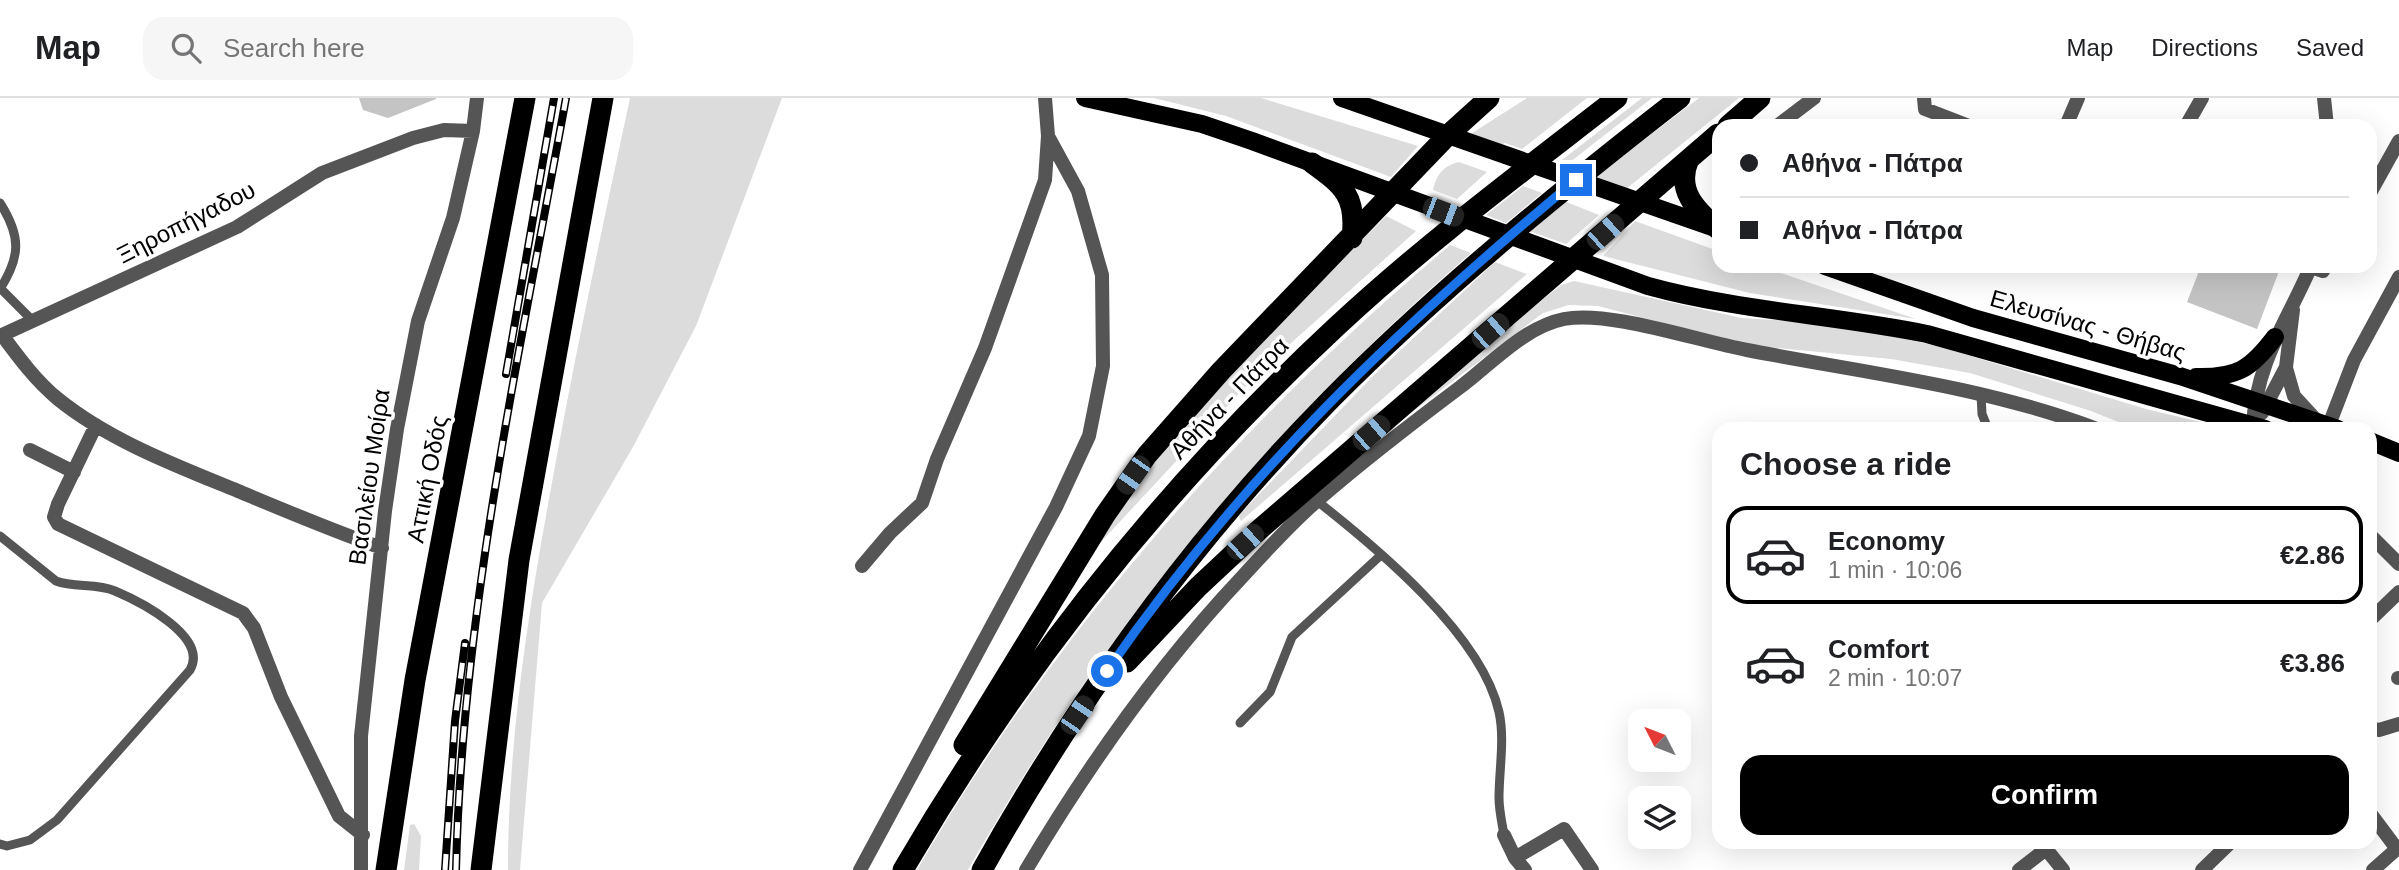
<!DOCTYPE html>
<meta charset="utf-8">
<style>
body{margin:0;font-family:Helvetica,sans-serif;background:#f6f6f6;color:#202124;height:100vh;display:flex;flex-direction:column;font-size:26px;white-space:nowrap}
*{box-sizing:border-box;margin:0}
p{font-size:23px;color:#757577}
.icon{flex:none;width:38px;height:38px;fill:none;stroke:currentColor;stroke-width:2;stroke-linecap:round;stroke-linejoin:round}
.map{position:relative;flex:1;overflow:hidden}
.panel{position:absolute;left:1712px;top:324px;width:665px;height:427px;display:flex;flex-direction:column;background:#fff;border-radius:21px;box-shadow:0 7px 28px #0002}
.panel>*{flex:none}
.banner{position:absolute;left:1712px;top:21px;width:665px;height:154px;border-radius:21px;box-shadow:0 7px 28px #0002;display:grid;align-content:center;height:154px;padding:0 28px;background:#fff}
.needle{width:46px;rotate:312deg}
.tools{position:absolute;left:1628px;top:611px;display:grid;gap:14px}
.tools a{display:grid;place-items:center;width:63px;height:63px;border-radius:14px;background:#fff;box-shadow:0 7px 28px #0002;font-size:35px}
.end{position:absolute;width:32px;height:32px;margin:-16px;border:9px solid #1a73e8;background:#fff;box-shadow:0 0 0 4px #fff}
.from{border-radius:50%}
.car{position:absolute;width:21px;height:42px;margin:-21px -10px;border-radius:9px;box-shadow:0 0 5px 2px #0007;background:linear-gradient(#222 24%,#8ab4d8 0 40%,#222 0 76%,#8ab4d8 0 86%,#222 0)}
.banner b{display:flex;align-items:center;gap:24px;height:66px;font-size:26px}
.banner b+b{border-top:2px solid #e0e0e0}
.banner i{width:18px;height:18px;background:#202124}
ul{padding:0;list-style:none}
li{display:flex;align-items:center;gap:21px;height:98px;margin:0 14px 10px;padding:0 14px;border:4px solid transparent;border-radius:21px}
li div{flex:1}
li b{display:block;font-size:26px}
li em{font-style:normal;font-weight:600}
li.active{border-color:#000}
li>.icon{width:63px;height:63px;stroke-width:1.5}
h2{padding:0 28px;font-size:32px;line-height:84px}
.button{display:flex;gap:14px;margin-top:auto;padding:14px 28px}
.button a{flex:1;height:80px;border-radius:21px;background:#000;color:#fff;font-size:28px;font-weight:600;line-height:80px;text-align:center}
header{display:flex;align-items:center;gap:42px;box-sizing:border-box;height:98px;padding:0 35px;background:#fff;border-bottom:2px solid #e0e0e0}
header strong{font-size:33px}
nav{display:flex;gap:38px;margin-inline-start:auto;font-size:24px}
.search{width:490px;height:63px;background:#f6f6f6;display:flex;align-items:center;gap:18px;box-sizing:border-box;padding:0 24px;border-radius:21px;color:#757577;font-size:26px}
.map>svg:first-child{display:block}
.green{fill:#dcdcdc}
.building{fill:#c4c4c4}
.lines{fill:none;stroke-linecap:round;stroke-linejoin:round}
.service{stroke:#555;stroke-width:9}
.minor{stroke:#555;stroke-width:14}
.tertiary{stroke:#555;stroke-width:14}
.primary{stroke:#000;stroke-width:18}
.motorway{stroke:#000;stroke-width:21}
.rail-casing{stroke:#000;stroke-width:8}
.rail{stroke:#fff;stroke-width:5;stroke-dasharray:16;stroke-linecap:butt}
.route{stroke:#1a73e8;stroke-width:9}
.labels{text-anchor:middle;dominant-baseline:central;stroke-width:7;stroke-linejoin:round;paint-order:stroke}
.street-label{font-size:24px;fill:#000;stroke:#fff}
</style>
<header>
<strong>Map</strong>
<div class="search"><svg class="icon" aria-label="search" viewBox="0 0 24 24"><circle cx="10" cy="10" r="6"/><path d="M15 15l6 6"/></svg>Search here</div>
<nav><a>Map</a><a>Directions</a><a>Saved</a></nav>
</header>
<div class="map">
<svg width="2399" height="772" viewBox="0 0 2399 772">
<rect width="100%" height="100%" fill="#fff"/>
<path class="green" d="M630 0H782L696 228 633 349 542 505 520 772H508C508 639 529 509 553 379 576 252 603 126 630 0Z
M1154 0H1261L1418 48 1391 79 1226 18Z
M1527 0H1587L1522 51 1505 45 1497 48 1469 37Z
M1642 0H1652L1565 68 1558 65Z
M1699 0H1739L1626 91 1595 79Z
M1459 64 1487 74 1457 101 1433 92C1436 77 1444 67 1459 64Z
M1523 88 1542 95 1506 125 1486 117Z
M1564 103 1599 117 1566 146 1529 133Z
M1386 118 1416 133 1259 274 1101 444 1099 438 1153 361 1245 259Z
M1635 123 1718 153V168H1760L1916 221 1750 195 1603 158Z
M1450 147 1471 155C1263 335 1103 533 968 772H917C1056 532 1239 326 1450 147Z
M1495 164 1527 176 1241 423 1239 419 1241 415 1374 277Z
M1574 183 1742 220 1807 224 1874 234 1941 249 2146 311 2230 331H2136L2091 313 1970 275 1891 261 1747 247 1598 208 1569 207 1543 215 1383 336 1370 340 1561 187Z
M414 726 421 738 419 772H404L410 727Z"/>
<path class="building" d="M359 0H436V1L388 20 363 12Z
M2201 168H2281L2257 231 2187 204Z"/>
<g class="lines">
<path class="service" d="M0 105C21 138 21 158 0 191
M1 191 32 222
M1981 297 1982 316 1988 331
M1317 403C1377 450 1482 537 1499 614 1505 641 1499 672 1499 700 1499 712 1502 725 1504 737
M0 438 56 483C74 490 96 485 115 493 141 504 209 539 190 572L57 722 30 742 7 748 0 746
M1240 625 1270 594 1292 539 1381 457"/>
<path class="minor" d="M1924 0 1925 11 1969 28
M1777 28 1814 0
M2066 28 2078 0
M2186 28 2202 0
M2370 95 2399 43
M2311 169 2323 173 2326 168
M2 237C19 260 36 283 58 301 110 343 177 368 238 393 286 413 333 433 382 450
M0 238 237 129 322 75 413 40 444 32 473 33
M96 327 58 406 54 419 58 426 243 515 254 530 281 599 339 718 363 737
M2329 327 2354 262 2399 179
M30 352 74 374
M2370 437 2399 466
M862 468 890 435 922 405 937 361 985 250 1045 82 1048 38 1045 0
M2370 522 2399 494
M2398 580H2399
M2370 630 2379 632 2399 626
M2370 715 2397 751
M1504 737 1515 760 1564 731 1592 772
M1515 760 1525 772
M361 772V638L385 413 397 331 418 223 453 120 473 33 477 0
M860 772 1056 409 1089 338 1103 268 1102 177 1078 93 1048 38
M1026 772C1089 666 1158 568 1243 478 1267 452 1291 425 1318 402 1363 363 1411 326 1459 290 1490 267 1524 229 1564 221 1609 212 1698 243 1747 252 1865 275 1984 288 2097 331
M2019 772 2046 751 2063 772
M2202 772 2231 744
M2373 772 2399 749"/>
<path class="tertiary" d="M2324 0 2327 28
M2286 270 2294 298 2317 323
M2262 315 2286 269 2293 212
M2253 328C2256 264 2287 224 2311 168"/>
<path class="primary" d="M1085 0 1202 26 1252 43 1648 188C1739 213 1834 217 1927 236L2265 331
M1342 0 1715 130
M1825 168 1973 220 2180 278 2338 331
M2196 279C2237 280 2251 271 2275 239
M2370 343 2399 355"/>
<path class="motorway" d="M1728 28 1760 0
M1689 61C1675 92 1696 112 1718 131
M1312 65C1344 88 1357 99 1352 140
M1127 564 1198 489 1260 431 1718 36
M964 647 1105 417 1147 357 1221 273 1448 37 1489 0
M386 772 415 582 525 0
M481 772 519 462 603 0
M903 772C1020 571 1166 387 1336 229 1425 146 1522 74 1617 0
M982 772C1077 602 1194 440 1331 301 1439 192 1559 94 1680 0"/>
<g class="rail-casing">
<path id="rail" d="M506 276 554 0
M445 772 455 623 465 545
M456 772C462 513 520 255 566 0"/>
</g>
<use href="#rail" class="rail"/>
</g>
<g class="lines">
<path class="route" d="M1107 573C1242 378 1395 232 1576 82"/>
</g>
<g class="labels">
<g class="street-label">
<text transform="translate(186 124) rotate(-27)">Ξηροπήγαδου</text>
<text transform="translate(2088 227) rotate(16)">Ελευσίνας - Θήβας</text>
<text transform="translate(1229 300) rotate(-46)">Αθήνα - Πάτρα</text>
<text transform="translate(369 379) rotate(-82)">Βασιλείου Μοίρα</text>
<text transform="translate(427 381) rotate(-79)">Αττική Οδός</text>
</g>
</g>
</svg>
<div class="tools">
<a><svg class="needle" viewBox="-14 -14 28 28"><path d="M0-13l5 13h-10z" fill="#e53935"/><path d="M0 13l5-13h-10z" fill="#757577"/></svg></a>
<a><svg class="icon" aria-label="layers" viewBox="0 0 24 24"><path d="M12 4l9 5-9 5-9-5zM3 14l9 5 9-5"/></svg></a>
</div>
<i class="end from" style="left:1107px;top:573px"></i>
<i class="end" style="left:1576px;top:82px"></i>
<i class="car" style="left:1443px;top:114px;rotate:111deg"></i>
<i class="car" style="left:1605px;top:134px;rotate:48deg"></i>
<i class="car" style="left:1490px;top:233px;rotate:49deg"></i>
<i class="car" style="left:1371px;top:335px;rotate:49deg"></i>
<i class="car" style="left:1133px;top:377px;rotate:215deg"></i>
<i class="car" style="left:1245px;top:444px;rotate:48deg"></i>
<i class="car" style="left:1077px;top:617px;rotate:34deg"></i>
<div class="banner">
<b><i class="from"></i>Αθήνα - Πάτρα</b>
<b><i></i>Αθήνα - Πάτρα</b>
</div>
<section class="panel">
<h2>Choose a ride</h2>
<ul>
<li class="active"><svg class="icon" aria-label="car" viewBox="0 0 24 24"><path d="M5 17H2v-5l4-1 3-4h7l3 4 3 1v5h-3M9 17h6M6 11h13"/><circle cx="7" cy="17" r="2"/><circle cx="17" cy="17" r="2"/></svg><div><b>Economy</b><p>1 min · 10:06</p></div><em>€2.86</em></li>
<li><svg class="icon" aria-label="car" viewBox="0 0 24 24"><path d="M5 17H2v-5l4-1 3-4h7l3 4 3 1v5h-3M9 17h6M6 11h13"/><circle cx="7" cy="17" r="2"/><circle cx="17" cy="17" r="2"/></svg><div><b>Comfort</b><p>2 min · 10:07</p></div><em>€3.86</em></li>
</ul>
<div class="button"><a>Confirm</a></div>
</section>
</div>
